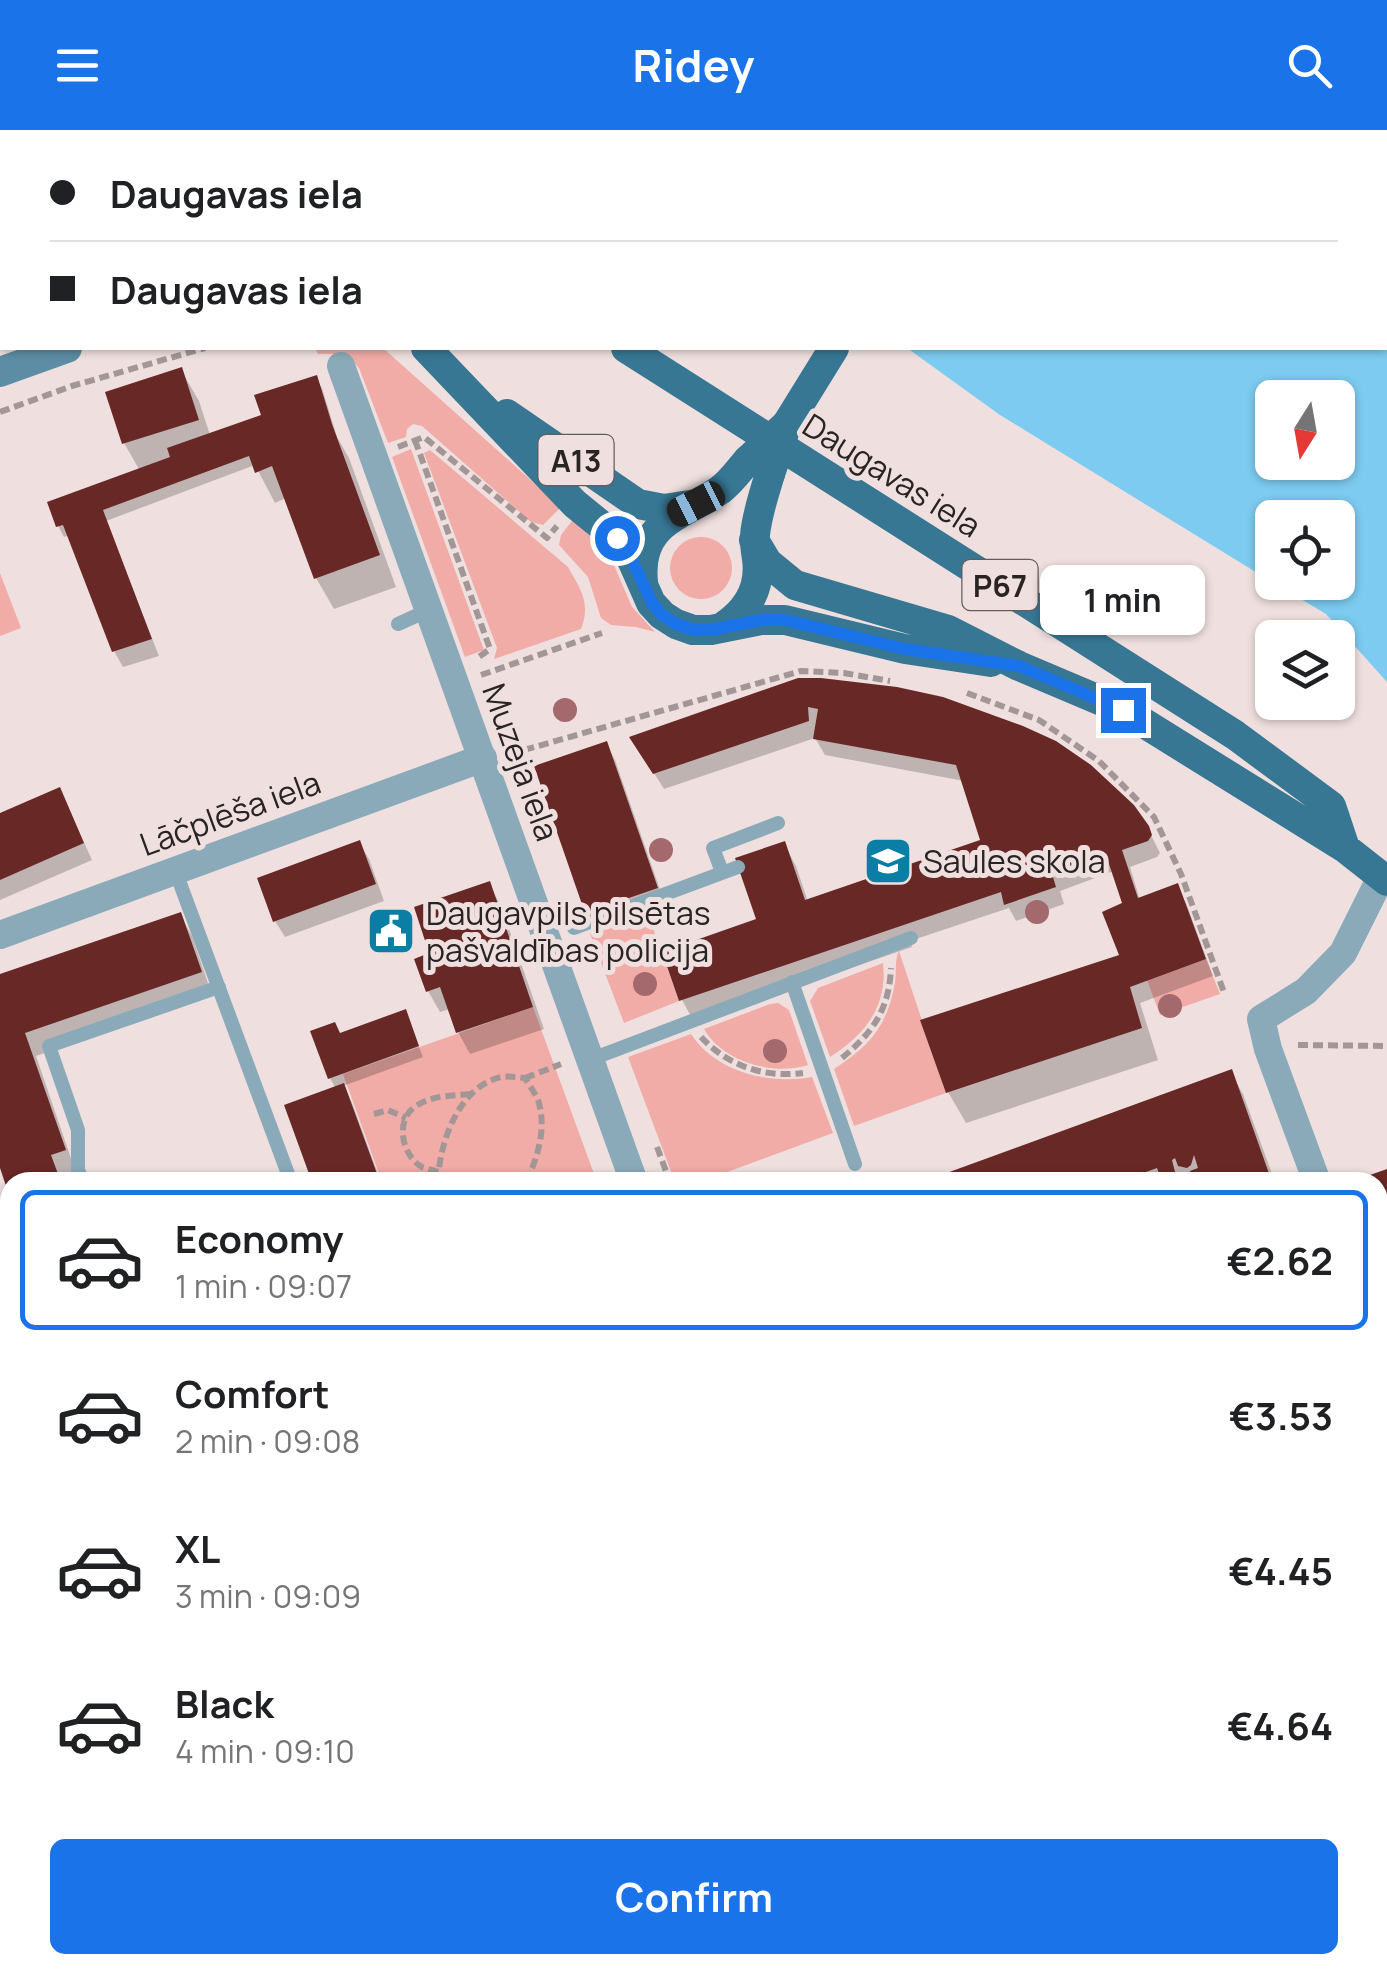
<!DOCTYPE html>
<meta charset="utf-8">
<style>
body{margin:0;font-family:Manrope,sans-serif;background:#f2f2f2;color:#202124;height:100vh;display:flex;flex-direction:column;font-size:38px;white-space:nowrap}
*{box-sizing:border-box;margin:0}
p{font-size:32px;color:#757577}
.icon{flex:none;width:55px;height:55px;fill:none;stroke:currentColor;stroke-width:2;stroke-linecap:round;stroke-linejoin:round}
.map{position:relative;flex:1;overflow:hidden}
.details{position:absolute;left:0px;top:1042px;width:1388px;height:802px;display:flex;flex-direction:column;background:#fff;border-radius:30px 30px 0 0;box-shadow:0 2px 8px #0004}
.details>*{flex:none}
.top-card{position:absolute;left:0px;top:0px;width:1388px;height:220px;box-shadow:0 2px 8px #0004;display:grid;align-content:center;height:220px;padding:0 50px;background:#fff}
.needle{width:65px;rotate:191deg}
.fabs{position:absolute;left:1255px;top:250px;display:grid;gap:20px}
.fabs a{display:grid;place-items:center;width:100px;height:100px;border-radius:15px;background:#fff;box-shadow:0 2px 8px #0004;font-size:50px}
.end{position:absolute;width:45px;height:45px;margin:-22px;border:12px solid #1a73e8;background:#fff;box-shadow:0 0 0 5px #fff}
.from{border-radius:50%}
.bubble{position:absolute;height:70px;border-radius:15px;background:#fff;box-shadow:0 2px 8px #0004;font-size:32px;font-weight:700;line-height:70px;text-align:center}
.car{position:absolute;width:30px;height:60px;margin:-30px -15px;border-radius:12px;box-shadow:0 0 8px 2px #0007;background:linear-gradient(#222 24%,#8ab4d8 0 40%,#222 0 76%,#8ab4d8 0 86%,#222 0)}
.top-card b{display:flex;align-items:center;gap:35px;height:95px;font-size:38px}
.top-card b+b{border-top:2px solid #e0e0e0}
.top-card i{width:25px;height:25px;background:#202124}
ul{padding:18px 0 0;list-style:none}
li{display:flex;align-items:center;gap:30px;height:140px;margin:0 20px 15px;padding:0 30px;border:5px solid transparent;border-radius:15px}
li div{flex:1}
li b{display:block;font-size:38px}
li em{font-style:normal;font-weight:700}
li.current{border-color:#1a73e8}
li>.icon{width:90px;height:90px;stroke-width:1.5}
.primary-button{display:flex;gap:20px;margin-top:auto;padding:20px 50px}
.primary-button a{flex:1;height:115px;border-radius:15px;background:#1a73e8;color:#fff;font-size:40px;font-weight:700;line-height:115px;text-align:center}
header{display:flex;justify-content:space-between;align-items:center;height:130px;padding:0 50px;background:#1a73e8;color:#fff;font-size:45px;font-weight:700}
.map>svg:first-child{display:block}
.green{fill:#f1aca7}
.water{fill:#7dcbf0;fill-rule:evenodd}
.shadow{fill:#0003}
.building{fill:#682826}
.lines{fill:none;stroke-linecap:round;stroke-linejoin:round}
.path{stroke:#a29796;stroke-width:6;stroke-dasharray:10 5;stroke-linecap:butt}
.lane{stroke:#8aaab9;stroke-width:14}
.street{stroke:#8aaab9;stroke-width:28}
.secondary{stroke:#5c8da4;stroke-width:30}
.primary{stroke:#377794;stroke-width:30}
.primary-bridge{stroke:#377794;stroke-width:30}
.tree{fill:#a3696d}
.route{stroke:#1a73e8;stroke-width:12}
.labels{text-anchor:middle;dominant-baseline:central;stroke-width:10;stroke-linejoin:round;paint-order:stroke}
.shield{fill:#efe0df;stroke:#645c5c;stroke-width:2.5}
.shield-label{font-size:30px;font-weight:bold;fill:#292424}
.street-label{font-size:32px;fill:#292424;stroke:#efe0df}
.poi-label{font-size:32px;fill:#292424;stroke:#efe0df;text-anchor:start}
</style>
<header><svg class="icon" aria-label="menu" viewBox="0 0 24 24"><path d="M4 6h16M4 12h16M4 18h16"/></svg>Ridey<svg class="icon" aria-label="search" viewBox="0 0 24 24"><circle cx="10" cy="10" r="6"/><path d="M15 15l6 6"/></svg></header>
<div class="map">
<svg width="1387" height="1844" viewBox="0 0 1387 1844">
<rect width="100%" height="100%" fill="#efe0df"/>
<path class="green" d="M315 218H383L561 377 543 395 531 392 422 296 413 294 407 299 406 307 388 313 359 238C347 224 336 223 318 224Z
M411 319 484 520 465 527 392 327Z
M430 320 568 437C581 460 591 473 581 499L494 529 497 518 424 323Z
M575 387 607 419 632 477 655 502 636 497 611 495 601 488 588 447 559 415 561 405Z
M670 438a31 31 0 1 1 62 0a31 31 0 1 1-62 0Z
M0 443 21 498 0 506Z
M648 784 679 871 624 893 590 804Z
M899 821 946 963 854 996 834 939C870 916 888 895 895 852 897 840 894 831 899 821Z
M1206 829 1220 864 1160 885 1147 850Z
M883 833C888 876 865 905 830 927L810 871 818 858Z
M778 873 789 880 808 935C773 946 723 932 704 899L770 874Z
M533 877 597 1052H382L343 944Z
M691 904C716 942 769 955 812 947L833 1003 700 1052H675L628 927Z
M1387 1437V1844H312L315 1835H1378V1441Z"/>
<path class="water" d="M632 0H1387V552L1326 484 1274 453 1338 452V388H1272V452L1000 285 907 218H1385V2H635ZM1272 268H1338V332H1272Z"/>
<path class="shadow" d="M0 0H92L96 2H2V32L0 30Z
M2 93V152L0 156V94Z
M181 240 199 271 210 305 264 287 315 248 322 258 337 307 349 328 396 457 334 479 316 448 286 368 275 373 255 335 106 391 159 526 123 537 114 521 70 405 64 407 58 396 140 341 124 313Z
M798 550 1147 697 1160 723 1157 727 1130 737 1140 770 1177 757 1186 773 1213 846 1140 873 1158 930 966 993 948 962 1122 826 1125 775 1114 741 1060 761 1064 774 1016 791 1009 778 910 811 912 817 694 892 682 870 759 791 784 714 796 736 808 772 984 711 964 651 825 625 815 608 664 659 642 624Z
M606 614 615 630 665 774 596 798 587 782Z
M68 677 92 730 0 770V686Z
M359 713 369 729 384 771 285 807 275 791Z
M489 754 501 776 544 899 470 924 458 902 450 879 440 882 428 861Z
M180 785 192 806 212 865 36 926 76 1043 60 1048 62 1052H10V1059L0 1030V847Z
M405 882 423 927 343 956 352 973 381 1052H315L288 976 336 959 330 948 341 906Z
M1230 942 1243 964 1275 1052H1191L1189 1049 1183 1052H928Z
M0 1295 7 1315 0 1318Z
M1378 1322 1387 1340V1367L1378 1370Z
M10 1372V1476L3 1472 0 1473V1376Z
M0 1809 3 1814 12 1844H0Z"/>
<path class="building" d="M182 237 199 290 122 314 105 262Z
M317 245 332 294 380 425 314 449 272 336 255 343 249 326 103 380 152 509 112 522 63 395 56 397 47 372 170 327 167 318 261 285 254 265Z
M798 548H821L897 557 943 567 1023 596 1056 611 1091 635 1134 675 1149 696 1152 705 1148 711 1122 720 1138 768 1178 753 1206 829 1130 857 1142 898 946 963 920 890 1119 825 1102 782 1122 773 1106 725 1052 744 1056 757 1004 775 1001 762 679 871 662 822 756 789 735 728 785 711 805 770 980 710 956 635 813 609 818 579 808 577 809 591 653 644 629 607Z
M607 611 658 758 585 783 534 636Z
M60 657 84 713 0 750V683Z
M360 710 376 754 273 792 257 748Z
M490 751 533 877 456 903 440 857 426 862 414 829 429 823 414 777Z
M181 782 202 842 25 903 66 1020 51 1025 61 1052H10L9 1065 0 1038V844Z
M406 879 419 916 328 949 310 901 335 892 340 903Z
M1232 939 1272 1052H1194L1190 1041 1198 1038 1194 1025 1191 1035 1187 1038 1178 1036 1175 1028 1172 1030 1176 1046 1168 1052 1161 1049 1157 1038 1118 1052H922Z
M344 953 380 1052H312L284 975Z
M1387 1039V1149H1386L1378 1124V1052H1350Z
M1378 1319 1387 1347 1378 1351Z
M10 1369V1458L0 1461V1373Z"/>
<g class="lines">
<path class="path" d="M102 0 106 2
M0 282 72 256 205 218
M415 310 490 519 476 529
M398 317 424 307 547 408 557 396
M481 545 602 503
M967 563 1039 590 1099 631 1154 687 1181 744 1225 865
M510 624 801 541 844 543 890 551
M701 907C728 936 764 948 803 943
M1298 915 1387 916
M842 928C873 902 889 880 891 838
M525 948 561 934
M374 984 388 980 406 988
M657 1017 670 1052
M438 1042C436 1041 424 1038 422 1037 402 1026 394 990 416 976 432 965 452 966 470 964
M438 1052C439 1014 458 957 501 947 509 946 517 947 525 948 529 955 535 963 538 970 547 998 538 1027 526 1052
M0 1079 8 1102
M0 1195 10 1223
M0 1313 10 1309
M1378 1365 1387 1361
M0 1366 10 1362
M1378 1493 1387 1489
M1378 1783 1387 1786
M683 1835 699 1844
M934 1835 937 1844
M1032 1835 1035 1844
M1255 1835 1259 1844
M298 1843V1844
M70 1844 95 1835
M401 1844 426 1835
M507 1844 509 1835
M985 1844 1007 1835
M1182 1844 1206 1835"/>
<path class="lane" d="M0 37 2 39
M398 494 429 480
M175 740 291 1052
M722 742 713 718 778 693
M574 798 738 737
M792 852 855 1034
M589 930 911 808
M83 1052 78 1040V1000L49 916 219 857"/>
<path class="street" d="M341 236 634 1052
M0 805 483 628
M1317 1052 1268 919 1261 889 1306 861 1343 823 1381 747
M0 1130 10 1158
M1378 1215 1387 1241
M1378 1404 1387 1400
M248 1835 252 1844
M190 1844 215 1835"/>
<path class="secondary" d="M0 200 2 199
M0 242 67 218"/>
<path class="primary" d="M213 0 215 2
M284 0 288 2
M967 2 968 0
M426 218 575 374 617 408 632 430 651 473 662 485 676 494 693 500H711L761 490H785L905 519 991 532
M626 218 1235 605 1331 676 1345 718
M507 284 638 374 664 379 696 374
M787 294 834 218
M754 410 767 432 795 455 948 500 1019 536 1123 580 1345 718 1387 751
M643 452C637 392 681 387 720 360 731 352 739 340 748 330
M724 496C748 480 761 458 757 429 756 421 754 413 755 405 757 384 764 364 770 344"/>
<path class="primary-bridge" d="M748 330 787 294
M770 344 786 297"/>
</g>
<g class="tree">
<circle cx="565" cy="580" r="12"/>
<circle cx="661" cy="720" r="12"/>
<circle cx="1037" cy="782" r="12"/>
<circle cx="645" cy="854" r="12"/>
<circle cx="1170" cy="876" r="12"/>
<circle cx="775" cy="921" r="12"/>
</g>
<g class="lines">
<path class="route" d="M617 408 632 430 652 473 662 485 676 494 694 500H710L761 490H785L905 519 1019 536 1123 580"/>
</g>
<defs>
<g id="school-square" transform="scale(2.5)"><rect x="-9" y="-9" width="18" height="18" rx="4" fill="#0b7ea6" stroke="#efe0df"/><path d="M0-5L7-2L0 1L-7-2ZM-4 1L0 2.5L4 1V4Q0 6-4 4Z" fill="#fff"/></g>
<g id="civic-square" transform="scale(2.5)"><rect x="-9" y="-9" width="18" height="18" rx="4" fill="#0b7ea6" stroke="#efe0df"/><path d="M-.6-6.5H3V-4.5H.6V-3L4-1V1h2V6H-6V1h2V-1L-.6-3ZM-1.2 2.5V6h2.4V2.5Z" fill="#fff"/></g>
</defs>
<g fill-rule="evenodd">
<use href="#school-square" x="888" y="731"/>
<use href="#civic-square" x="391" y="801"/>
</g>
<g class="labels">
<g class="shield">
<rect x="538.5" y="305" width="75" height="50" rx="8"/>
<rect x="962.5" y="430" width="75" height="50" rx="8"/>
</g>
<g class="shield-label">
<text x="576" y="330">A13</text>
<text x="1000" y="455">P67</text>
</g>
<g class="street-label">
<text transform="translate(892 345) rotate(32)">Daugavas iela</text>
<text transform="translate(521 632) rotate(70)">Muzeja iela</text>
<text transform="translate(230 683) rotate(-20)">Lāčplēša iela</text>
</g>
<g class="poi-label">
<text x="923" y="731">Saules skola</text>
<text x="426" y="783">Daugavpils pilsētas<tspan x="426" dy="37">pašvaldības policija</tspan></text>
</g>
</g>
</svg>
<div class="fabs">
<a><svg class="needle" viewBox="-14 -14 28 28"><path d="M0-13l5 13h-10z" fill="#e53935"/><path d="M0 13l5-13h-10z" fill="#757577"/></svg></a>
<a><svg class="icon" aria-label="locate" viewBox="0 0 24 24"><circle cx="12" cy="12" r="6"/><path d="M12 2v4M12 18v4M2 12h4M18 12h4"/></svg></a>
<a><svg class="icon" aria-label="layers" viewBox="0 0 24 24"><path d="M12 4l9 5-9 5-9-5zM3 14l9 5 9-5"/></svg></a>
</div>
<i class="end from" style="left:617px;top:408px"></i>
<i class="end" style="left:1123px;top:580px"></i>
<div class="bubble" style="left:1040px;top:435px;width:165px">1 min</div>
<i class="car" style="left:696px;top:374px;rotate:243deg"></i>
<div class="top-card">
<b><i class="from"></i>Daugavas iela</b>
<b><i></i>Daugavas iela</b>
</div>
<section class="details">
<ul>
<li class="current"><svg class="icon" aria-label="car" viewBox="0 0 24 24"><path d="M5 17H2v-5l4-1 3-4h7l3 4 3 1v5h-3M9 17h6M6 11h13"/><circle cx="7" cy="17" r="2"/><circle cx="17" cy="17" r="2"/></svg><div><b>Economy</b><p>1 min · 09:07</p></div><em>€2.62</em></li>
<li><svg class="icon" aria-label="car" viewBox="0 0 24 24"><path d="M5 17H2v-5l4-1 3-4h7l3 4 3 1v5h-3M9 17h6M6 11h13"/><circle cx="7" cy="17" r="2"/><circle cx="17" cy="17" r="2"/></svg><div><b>Comfort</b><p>2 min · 09:08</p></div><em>€3.53</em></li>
<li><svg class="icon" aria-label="car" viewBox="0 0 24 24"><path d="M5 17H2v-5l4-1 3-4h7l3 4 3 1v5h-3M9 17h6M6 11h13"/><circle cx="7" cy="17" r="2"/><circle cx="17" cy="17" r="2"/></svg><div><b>XL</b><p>3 min · 09:09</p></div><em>€4.45</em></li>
<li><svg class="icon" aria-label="car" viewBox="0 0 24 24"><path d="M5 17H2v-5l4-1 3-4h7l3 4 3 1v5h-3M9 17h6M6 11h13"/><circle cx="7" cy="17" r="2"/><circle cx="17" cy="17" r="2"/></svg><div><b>Black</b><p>4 min · 09:10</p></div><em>€4.64</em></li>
</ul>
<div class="primary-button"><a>Confirm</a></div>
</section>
</div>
